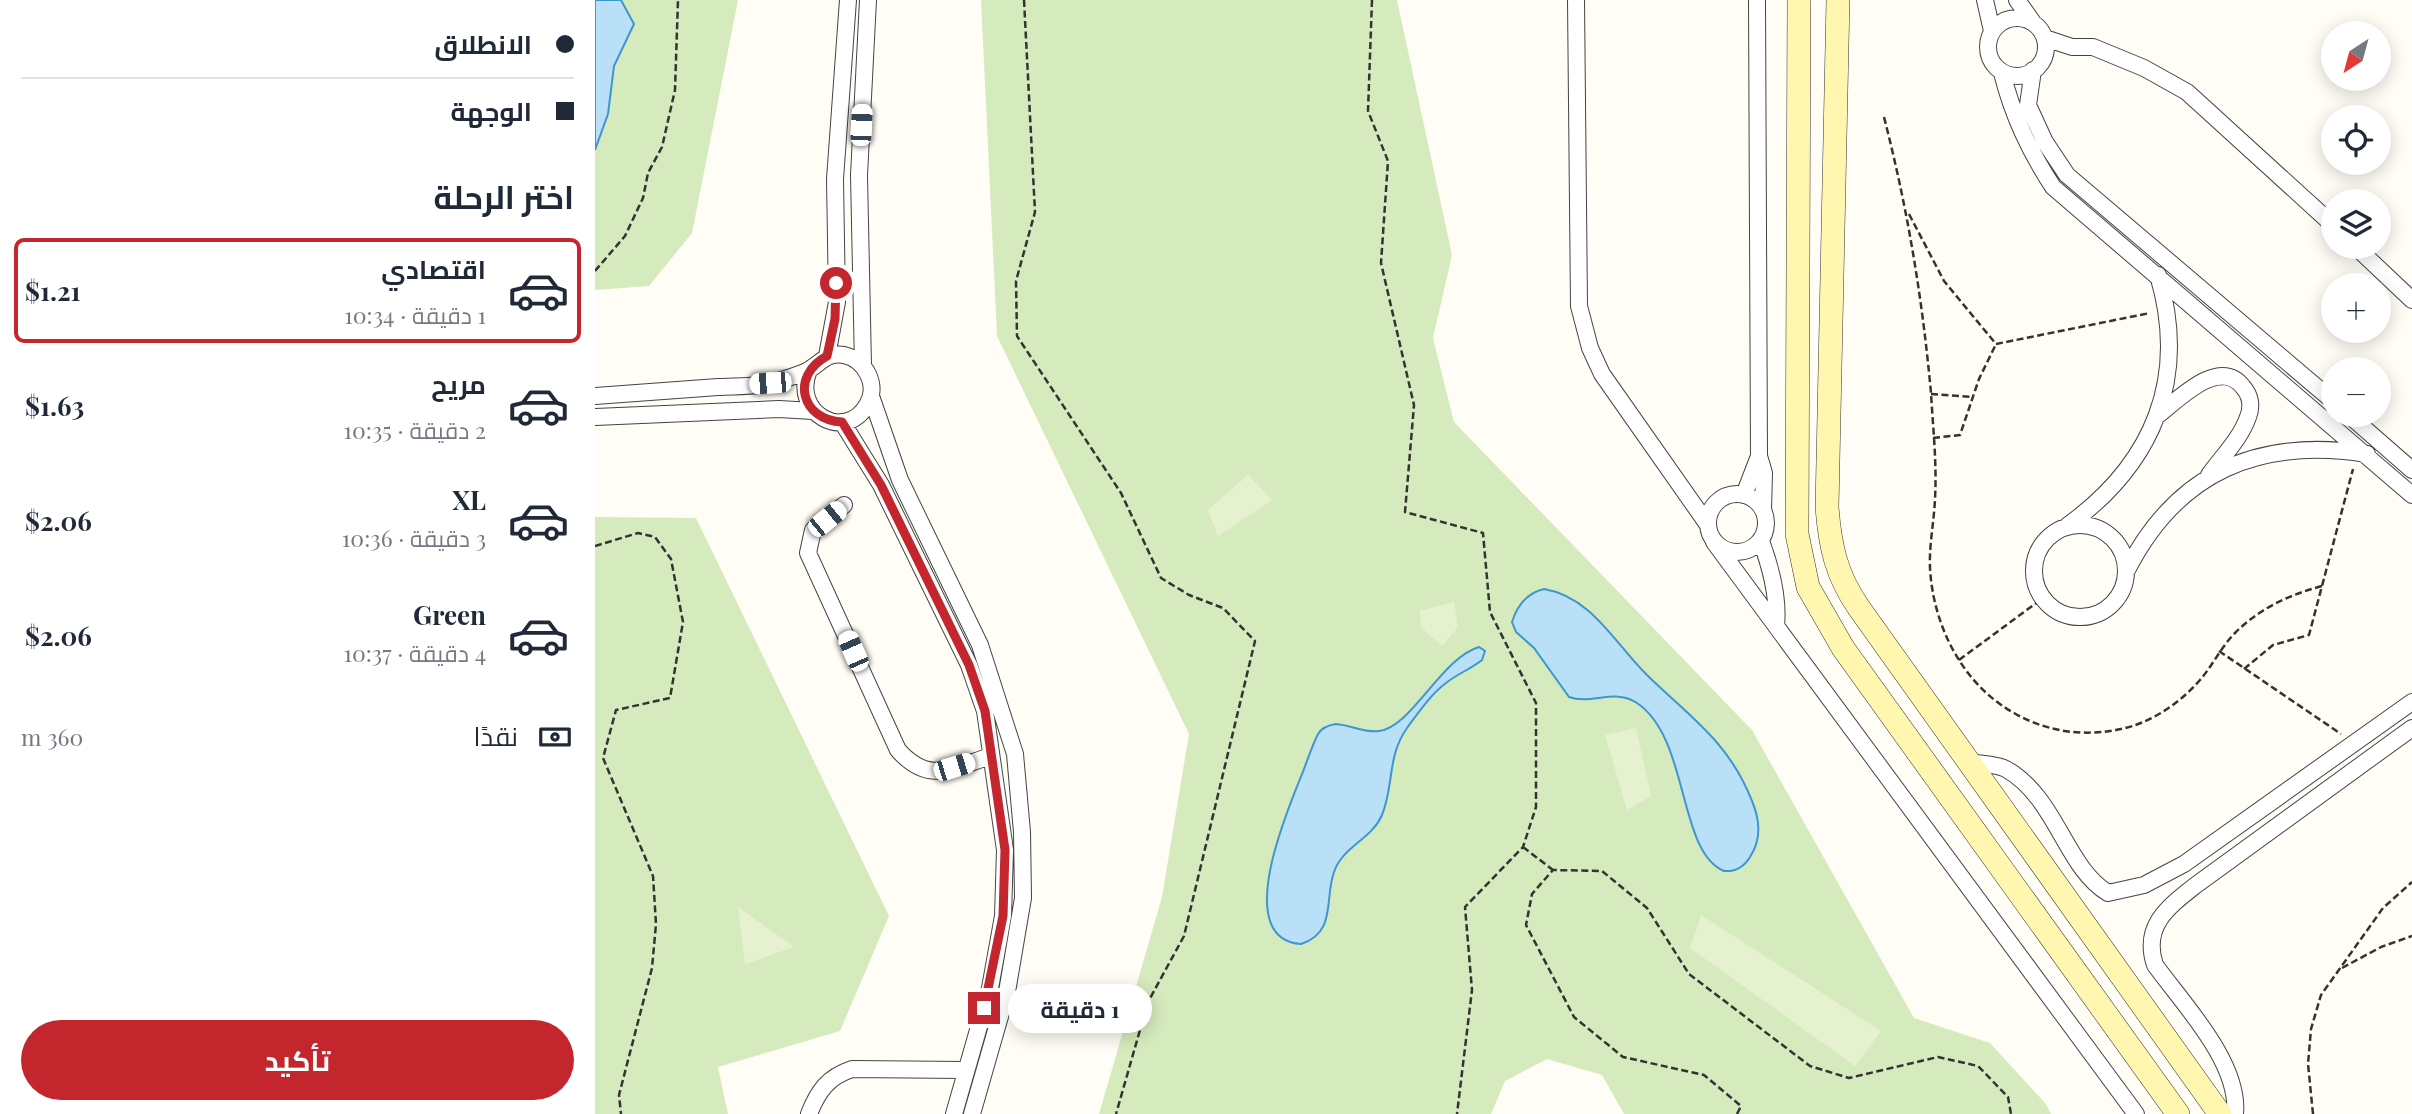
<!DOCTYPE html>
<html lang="ar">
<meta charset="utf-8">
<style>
body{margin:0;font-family:"Playfair Display",Cairo,serif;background:#f2f2f3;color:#1f2937;direction:rtl;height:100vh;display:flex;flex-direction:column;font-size:26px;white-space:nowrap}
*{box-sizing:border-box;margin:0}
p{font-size:23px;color:#747a83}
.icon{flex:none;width:38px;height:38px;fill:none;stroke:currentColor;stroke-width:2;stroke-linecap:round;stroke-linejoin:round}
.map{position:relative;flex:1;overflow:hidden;direction:ltr}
.sheet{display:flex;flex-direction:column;background:#fff;width:595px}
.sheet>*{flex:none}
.banner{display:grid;align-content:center;height:154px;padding:0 21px;background:#fff}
.needle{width:46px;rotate:216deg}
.buttons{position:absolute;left:1726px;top:21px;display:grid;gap:14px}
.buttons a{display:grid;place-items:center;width:70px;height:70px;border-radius:50%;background:#fff;box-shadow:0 4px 18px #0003;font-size:35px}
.end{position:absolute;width:32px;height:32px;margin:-16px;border:9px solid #c4262e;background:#fff;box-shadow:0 0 0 4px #fff}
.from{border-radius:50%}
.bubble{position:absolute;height:49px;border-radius:24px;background:#fff;box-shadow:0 4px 18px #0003;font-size:23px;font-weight:700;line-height:49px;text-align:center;direction:rtl}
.car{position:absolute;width:21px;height:42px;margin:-21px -10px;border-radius:9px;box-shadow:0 0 5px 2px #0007;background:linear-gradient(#fff 24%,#345 0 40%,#fff 0 76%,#345 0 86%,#fff 0)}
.banner b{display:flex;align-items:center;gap:24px;height:66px;font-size:26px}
.banner b+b{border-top:2px solid #e0e1e3}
.banner i{width:18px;height:18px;background:#1f2937}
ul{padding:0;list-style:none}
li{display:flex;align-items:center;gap:21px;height:105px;margin:0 14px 10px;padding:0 7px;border:4px solid transparent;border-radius:10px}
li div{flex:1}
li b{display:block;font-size:26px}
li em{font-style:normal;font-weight:700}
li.current{border-color:#c4262e}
li>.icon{width:63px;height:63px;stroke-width:1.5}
h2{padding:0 21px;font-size:32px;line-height:84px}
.pay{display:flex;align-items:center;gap:18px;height:77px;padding:0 21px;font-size:26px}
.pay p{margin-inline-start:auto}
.primary-button{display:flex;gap:14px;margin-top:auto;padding:14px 21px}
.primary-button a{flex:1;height:80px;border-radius:42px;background:#c4262e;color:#fff;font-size:28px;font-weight:700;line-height:80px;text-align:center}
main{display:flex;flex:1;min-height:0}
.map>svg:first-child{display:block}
.green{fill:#d5ebbd}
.pitch{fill:#e6f2cf}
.water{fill:#b9e0f7;stroke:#3f96cf;stroke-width:2}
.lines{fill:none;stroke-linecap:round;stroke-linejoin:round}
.street-casing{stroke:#444;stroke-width:18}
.secondary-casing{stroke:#333;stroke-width:24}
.path{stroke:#333;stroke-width:2.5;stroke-dasharray:7 3.5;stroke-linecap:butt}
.street{stroke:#fff;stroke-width:16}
.secondary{stroke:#fff6b0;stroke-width:23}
.route{stroke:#c4262e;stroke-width:9}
</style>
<main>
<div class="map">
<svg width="1817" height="1114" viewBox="0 0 1817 1114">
<rect width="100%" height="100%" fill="#fffdf5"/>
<path class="green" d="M0 0H143L97 233 54 286 0 290Z
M386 0H802L857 255 838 338 859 422 1157 730 1319 1018 1395 1043 1451 1104 1456 1114H1029L1007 1075 952 1059 910 1081 896 1114H504L567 897 594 734 402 336Z
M0 517 101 518 294 916 245 1031 123 1067 133 1114H0Z"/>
<path class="pitch" d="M653 475 677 500 623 536 613 510Z
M859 602 863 627 847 646 826 627 825 611Z
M1041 728 1056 796 1032 810 1010 735Z
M143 907 199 947 150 964Z
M1106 915 1286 1031 1260 1066 1095 948Z"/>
<path class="water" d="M0 0H26L39 24 19 66 13 114 0 150Z
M949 589C997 597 1020 644 1053 676 1096 718 1134 742 1157 801 1165 820 1167 839 1155 857 1149 867 1141 872 1129 871 1082 851 1095 739 1042 703 1021 688 996 705 974 697L939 648 921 632 917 622C922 606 932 593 949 589Z
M884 647 890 651 887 660C876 669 862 674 851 683 836 694 823 713 812 728 792 756 799 786 787 815 777 839 748 846 739 872 729 900 742 932 706 944 637 939 692 812 705 779 711 765 716 748 723 734 727 727 734 725 741 724 756 725 769 733 784 731 816 728 846 658 884 647Z"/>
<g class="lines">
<g class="street-casing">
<path id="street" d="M981 0 984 306 995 348 1007 374 1113 525
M1162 0 1164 456 1169 473 1168 510
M1390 0 1397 31
M1422 0 1437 21
M1393 47a29 29 0 1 1 58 0a29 29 0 1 1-58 0Z
M1450 38 1477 47H1498L1549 68 1592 92 1738 225
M1438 70 1433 105 1450 142 1472 175 1738 401
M1407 73C1418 116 1434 150 1458 187L1817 495
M1761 247 1817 300
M232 356 242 302 240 179 253 0
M268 366 264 175 273 0
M0 396C41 393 82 390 123 387 140 386 159 387 176 383 187 380 201 376 212 371 225 364 231 352 249 355 271 360 284 386 272 405 250 443 196 413 214 370
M276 396 305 480 385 645 420 754 427 832 428 898 412 992 377 1114
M1754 415 1817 470
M1562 416C1583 400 1624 356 1648 387 1656 396 1657 407 1653 417 1646 438 1626 458 1614 475
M0 417 184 409 218 411
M247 422 286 485 374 665 390 711 410 850 408 916 395 988 359 1114
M1113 523a29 29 0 1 1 58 0a29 29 0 1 1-58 0Z
M1149 495 1164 456
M249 505 218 530 213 553 303 750C334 785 357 768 396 756
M1439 571a46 46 0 1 1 92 0a46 46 0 1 1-92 0Z
M1472 526C1558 464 1594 379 1563 275
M1166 541C1176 568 1184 597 1181 626
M1119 542 1541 1114
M1532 570C1583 471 1664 437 1772 454
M1374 762C1385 764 1402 764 1411 769 1462 798 1470 867 1513 893L1549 885 1589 864 1817 702
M214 1114C223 1091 233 1077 257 1069L370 1070
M1640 1114C1645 1063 1589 1005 1560 965 1547 926 1573 907 1601 885L1817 728"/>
</g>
<g class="secondary-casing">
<path id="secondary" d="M1204 0 1202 534 1213 587 1248 648 1583 1114
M1243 0 1232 507C1235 546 1241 575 1264 608L1625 1114"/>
</g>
<path class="path" d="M429 0 440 212 421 281 422 336 526 493 566 578 594 595 628 608 660 641 589 936 553 1002 521 1114
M777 0 773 111 793 161 786 263 819 405 810 512 888 533 895 612 941 703V807L928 847 870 907 877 990 862 1114
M1289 117C1313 211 1327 296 1336 393 1338 428 1342 464 1340 499 1339 522 1334 545 1335 568 1338 625 1367 684 1419 713 1452 732 1489 737 1526 729 1556 723 1585 703 1605 680 1618 665 1626 647 1640 633 1665 608 1694 595 1727 586
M1314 214 1349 281 1401 344
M0 271 30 236 48 198 53 173 67 147 80 90 83 0
M1401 344 1555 313
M1336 394 1377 397
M1338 438 1365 435 1384 379 1401 344
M0 546 43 533 60 537 76 559 88 622 75 698 21 710 8 758 58 876 61 924 57 968 24 1095 26 1114
M1624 651 1746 734
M1364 660 1448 598
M1649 669 1678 645 1714 635 1758 469
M928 847 958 870
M1747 968 1786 947 1817 936
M1142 1114 1146 1106 1109 1075 1028 1057 979 1017 931 925 937 894 958 870 1007 871 1052 908 1094 974 1215 1066 1254 1078 1343 1057 1383 1066 1413 1097 1416 1114
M1718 1114 1713 1064 1716 1029 1726 995 1788 908 1817 882"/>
<use href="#street" class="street"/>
<use href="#secondary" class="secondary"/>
</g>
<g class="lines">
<path class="route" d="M241 283 240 319 232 356C195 376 206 420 247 422L286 485 374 665 390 711 410 850 408 916 389 1008"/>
</g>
</svg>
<div class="buttons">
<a><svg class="needle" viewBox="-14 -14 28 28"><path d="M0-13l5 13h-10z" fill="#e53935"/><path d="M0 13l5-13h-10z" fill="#747a83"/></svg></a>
<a><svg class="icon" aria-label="locate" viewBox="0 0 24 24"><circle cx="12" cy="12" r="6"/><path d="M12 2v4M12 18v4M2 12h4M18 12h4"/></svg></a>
<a><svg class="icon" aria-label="layers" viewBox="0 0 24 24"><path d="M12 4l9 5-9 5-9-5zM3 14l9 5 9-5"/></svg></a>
<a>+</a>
<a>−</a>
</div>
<i class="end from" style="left:241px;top:283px"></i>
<i class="end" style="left:389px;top:1008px"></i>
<div class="bubble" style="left:413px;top:984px;width:144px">1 دقيقة</div>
<i class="car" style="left:266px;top:125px;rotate:3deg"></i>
<i class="car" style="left:175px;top:383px;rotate:266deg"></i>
<i class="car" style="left:232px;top:519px;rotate:51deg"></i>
<i class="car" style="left:258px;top:651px;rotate:336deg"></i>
<i class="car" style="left:359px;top:767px;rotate:73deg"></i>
</div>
<section class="sheet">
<div class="banner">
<b><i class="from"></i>الانطلاق</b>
<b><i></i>الوجهة</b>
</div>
<h2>اختر الرحلة</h2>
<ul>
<li class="current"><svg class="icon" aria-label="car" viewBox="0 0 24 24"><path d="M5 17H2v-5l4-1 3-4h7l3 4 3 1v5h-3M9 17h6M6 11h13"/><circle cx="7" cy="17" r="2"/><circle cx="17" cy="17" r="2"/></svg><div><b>اقتصادي</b><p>1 دقيقة · 10:34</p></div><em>$1.21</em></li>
<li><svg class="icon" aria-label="car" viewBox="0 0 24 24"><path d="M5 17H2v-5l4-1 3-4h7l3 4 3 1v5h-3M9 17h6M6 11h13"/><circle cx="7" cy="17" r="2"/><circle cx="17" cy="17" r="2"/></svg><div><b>مريح</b><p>2 دقيقة · 10:35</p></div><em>$1.63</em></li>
<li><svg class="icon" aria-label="car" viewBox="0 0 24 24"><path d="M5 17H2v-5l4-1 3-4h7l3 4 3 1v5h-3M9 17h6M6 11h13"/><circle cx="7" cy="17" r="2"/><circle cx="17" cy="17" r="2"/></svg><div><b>XL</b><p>3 دقيقة · 10:36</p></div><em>$2.06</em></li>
<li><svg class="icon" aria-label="car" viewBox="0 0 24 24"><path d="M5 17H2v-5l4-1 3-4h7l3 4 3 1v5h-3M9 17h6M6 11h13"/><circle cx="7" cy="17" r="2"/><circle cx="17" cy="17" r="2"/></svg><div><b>Green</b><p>4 دقيقة · 10:37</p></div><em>$2.06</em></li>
</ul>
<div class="pay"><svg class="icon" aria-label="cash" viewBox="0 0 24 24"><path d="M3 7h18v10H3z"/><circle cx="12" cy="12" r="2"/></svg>نقدًا<p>360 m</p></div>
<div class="primary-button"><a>تأكيد</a></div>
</section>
</main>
